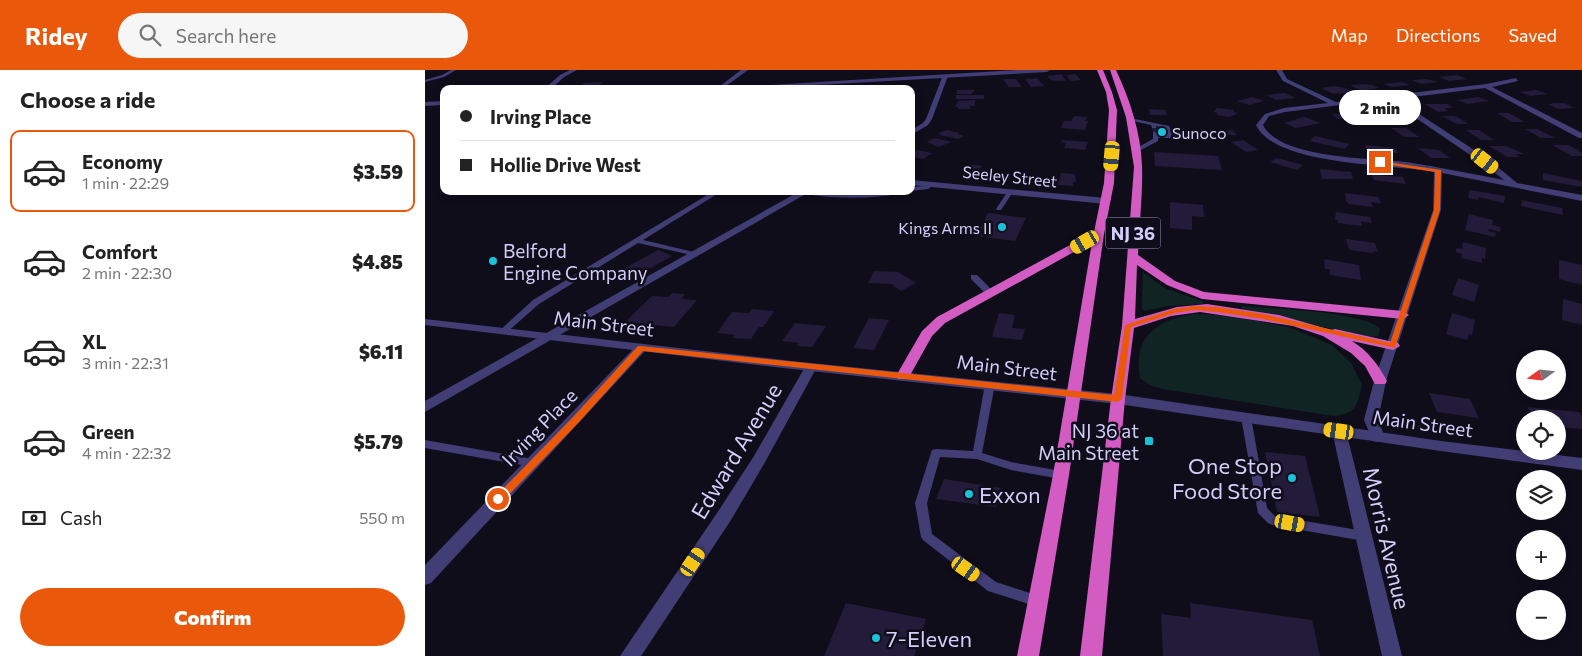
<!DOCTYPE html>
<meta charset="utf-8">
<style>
body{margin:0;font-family:Commissioner,sans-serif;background:#f6f6f6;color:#222;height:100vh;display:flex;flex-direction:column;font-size:19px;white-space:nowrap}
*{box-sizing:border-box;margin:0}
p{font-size:16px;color:#767676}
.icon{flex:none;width:28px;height:28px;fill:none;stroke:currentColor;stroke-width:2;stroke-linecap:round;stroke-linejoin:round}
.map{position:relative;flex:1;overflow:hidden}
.side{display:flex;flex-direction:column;background:#fff;width:425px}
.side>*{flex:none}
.top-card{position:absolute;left:15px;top:15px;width:475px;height:110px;border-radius:10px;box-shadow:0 2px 8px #0003;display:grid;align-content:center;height:110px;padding:0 20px;background:#fff}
.needle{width:32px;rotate:255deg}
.tools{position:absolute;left:1091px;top:280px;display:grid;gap:10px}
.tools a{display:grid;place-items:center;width:50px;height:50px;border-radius:50%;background:#fff;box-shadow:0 2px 8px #0003;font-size:25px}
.end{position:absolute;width:22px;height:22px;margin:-11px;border:6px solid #ea580c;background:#fff;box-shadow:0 0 0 2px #fff}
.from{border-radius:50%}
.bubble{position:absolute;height:35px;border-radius:18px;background:#fff;box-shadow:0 2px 8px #0003;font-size:16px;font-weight:800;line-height:35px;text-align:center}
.car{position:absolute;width:15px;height:30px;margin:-15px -8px;border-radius:6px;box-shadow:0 0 4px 1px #0007;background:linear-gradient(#f5c518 24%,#345 0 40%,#f5c518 0 76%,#345 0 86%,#f5c518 0)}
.top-card b{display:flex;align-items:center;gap:18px;height:48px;font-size:19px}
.top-card b+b{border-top:1px solid #e0e0e0}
.top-card i{width:12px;height:12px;background:#222}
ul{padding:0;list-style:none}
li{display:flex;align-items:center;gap:15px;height:82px;margin:0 10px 8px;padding:0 10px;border:2px solid transparent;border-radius:10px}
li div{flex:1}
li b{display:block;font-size:19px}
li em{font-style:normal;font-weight:800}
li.on{border-color:#ea580c}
li>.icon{width:45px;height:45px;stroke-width:1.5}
h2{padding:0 20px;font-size:22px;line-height:60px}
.pay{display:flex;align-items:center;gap:12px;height:55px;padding:0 20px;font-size:19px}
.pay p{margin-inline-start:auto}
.cta{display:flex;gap:10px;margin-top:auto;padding:10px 20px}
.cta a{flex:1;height:58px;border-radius:30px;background:#ea580c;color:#fff;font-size:20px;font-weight:800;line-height:58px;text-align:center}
header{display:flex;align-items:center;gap:30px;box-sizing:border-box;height:70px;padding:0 25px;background:#ea580c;color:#fff}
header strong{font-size:24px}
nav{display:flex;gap:28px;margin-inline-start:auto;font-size:18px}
.search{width:350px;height:45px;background:#f6f6f6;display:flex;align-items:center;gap:12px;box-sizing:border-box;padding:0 18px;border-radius:28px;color:#767676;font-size:19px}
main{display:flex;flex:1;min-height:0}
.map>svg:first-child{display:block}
.green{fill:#112424}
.building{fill:#221b3a}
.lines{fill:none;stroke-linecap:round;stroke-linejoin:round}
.service{fill:#413d75;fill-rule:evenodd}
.minor{fill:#413d75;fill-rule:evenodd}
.tertiary{fill:#413d75;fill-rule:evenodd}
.trunk{fill:#d35cc3;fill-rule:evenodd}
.route{fill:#ea580c}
.poi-dot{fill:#19c2d9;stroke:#100d1b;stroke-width:2}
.labels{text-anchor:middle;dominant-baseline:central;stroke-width:5;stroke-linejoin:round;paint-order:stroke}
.far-poi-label{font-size:16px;fill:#d3cdf9;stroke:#100d1b;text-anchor:start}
.far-street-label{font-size:16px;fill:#d3cdf9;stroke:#100d1b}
.shield{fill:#100d1b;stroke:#9893b6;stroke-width:1}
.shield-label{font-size:18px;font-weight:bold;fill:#d3cdf9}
.poi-label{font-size:19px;fill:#d3cdf9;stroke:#100d1b;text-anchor:start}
.street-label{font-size:19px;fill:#d3cdf9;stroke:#100d1b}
.near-street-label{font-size:22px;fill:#d3cdf9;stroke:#100d1b}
.near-poi-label{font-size:22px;fill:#d3cdf9;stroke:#100d1b;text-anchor:start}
</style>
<header>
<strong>Ridey</strong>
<div class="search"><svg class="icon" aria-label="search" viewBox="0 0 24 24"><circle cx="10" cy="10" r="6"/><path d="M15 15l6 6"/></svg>Search here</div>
<nav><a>Map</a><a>Directions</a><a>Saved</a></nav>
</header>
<main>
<section class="side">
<h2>Choose a ride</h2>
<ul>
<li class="on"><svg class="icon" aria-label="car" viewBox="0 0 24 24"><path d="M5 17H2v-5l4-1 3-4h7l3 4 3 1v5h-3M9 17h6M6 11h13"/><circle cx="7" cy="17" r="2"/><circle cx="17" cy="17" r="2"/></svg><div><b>Economy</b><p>1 min · 22:29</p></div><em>$3.59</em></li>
<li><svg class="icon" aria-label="car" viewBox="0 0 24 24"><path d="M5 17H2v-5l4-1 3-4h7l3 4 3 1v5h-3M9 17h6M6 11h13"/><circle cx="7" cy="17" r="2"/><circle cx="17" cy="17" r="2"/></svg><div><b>Comfort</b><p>2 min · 22:30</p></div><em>$4.85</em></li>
<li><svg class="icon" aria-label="car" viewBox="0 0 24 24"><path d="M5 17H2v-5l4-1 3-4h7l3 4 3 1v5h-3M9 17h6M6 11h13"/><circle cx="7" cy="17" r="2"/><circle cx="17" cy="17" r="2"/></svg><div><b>XL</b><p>3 min · 22:31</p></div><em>$6.11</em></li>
<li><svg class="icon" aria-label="car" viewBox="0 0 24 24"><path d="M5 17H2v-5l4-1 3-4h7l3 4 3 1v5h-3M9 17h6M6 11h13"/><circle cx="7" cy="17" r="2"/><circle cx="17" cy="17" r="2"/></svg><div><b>Green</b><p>4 min · 22:32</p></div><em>$5.79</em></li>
</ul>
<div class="pay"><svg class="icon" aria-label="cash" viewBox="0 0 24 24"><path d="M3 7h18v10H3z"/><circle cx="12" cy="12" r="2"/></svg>Cash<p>550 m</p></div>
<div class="cta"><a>Confirm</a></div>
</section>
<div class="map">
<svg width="1157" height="586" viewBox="0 0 1157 586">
<rect width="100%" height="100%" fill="#100d1b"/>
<path class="green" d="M718 202 741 219 778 231V234L742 236 719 241 717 238Z
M817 236C845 239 939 241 955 259L953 266 944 267 817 239Z
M767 244 802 245 863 257 907 275 926 293 937 315C931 338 932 343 908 346L737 319 725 315 715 308C708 268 730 251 767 244Z"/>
<path class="building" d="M636 4 641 11H632L626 10 622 6Z
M650 4 656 10 646 11 641 5Z
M1032 5 1042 9 1024 11 1014 7Z
M612 8 619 16 606 17 600 9Z
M578 9H591L597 17H584Z
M1000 9 1006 10 1013 12 997 14 987 10Z
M177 12 174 16 155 17 159 13Z
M977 12 985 15 967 17 958 14Z
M938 14 947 15 954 18 937 21 925 15Z
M909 16 920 18 928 22 909 24 896 18Z
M532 20H549V22H547V24H532Z
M1111 20 1122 24 1105 26 1095 22Z
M860 23 870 28 851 30 841 25Z
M531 25H559V29H531Z
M827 27 839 31 824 35 812 31Z
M1053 27 1064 31 1042 34 1032 30Z
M550 30V36H545V39H533V37H530L533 31Z
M1126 33H1139L1149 38 1133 39 1123 34H1128Z
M1000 34H1022L1028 38H1019L1023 41 1013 42Z
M792 38 810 40 808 42 813 43 805 47 791 45 793 43 788 42Z
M724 39 740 40 742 45H725Z
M942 41H966L973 45H948Z
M1072 43H1084L1100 52H1087Z
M907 44H931L938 48 913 49Z
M649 46 662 47 660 51H663L660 60 636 58 639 51H646Z
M1017 46H1030L1044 54H1032Z
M879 47 896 53 871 58 859 53Z
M727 57 740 58 741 64 728 63Z
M966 58H981L994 67H979Z
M1100 59H1112L1130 68H1116Z
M522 60 535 63 533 64 539 66 533 69 514 65 516 64 513 63Z
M807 60 812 65H800L796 61Z
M1041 60H1054L1069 70H1056Z
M890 66 924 74 920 79 885 71Z
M509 68 527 72 513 77 502 72Z
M637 70 663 72 660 80 639 78 641 73 636 72Z
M818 70 833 80 821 82 806 72Z
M940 75 970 78 973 83 942 80Z
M1127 75H1143L1155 81H1154L1157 83V86H1147Z
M1064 76H1081L1099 84H1090L1095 87H1082Z
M993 78 1014 80 1025 88H1006Z
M486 79 507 83 498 89 486 86Z
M729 82 793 86 797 100 730 96Z
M852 88 878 95 872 100 845 92Z
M543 94 557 96 554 99 566 101 561 109 540 107 545 100 540 99Z
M895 99 926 102 928 109H897Z
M636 103 650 104 651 112H648V116L633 115Z
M1118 103 1157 111V117L1118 110Z
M947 105 978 107 981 114 949 110Z
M1045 120 1080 126 1079 133 1053 127V130L1043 128Z
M920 123 953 127 956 133 946 132 948 137 924 134 921 131Z
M1097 130 1137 138 1138 145 1096 136Z
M745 132 778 135 779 147 767 146V160L745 158Z
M911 142 945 147 947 153 936 151 937 156 913 153V150H910Z
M563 143 601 148 590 171 551 166Z
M1044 144 1068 150 1067 155 1076 157 1075 162 1064 159 1063 161 1071 163 1070 167 1040 160Z
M921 169 950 173 953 182 948 181V183L924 180Z
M1038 172 1061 178 1060 189 1057 188V193L1036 188 1037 184 1031 182V178L1037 179Z
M233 180 247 186 199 213 183 207Z
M899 189 934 195 936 210 905 205V199H900Z
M1134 190 1157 195V215L1134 209Z
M449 201 473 202 491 213 476 221 466 214 443 213Z
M1033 208 1054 215 1049 232 1027 225Z
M247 223 260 224 256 229 272 230 249 257 200 252 227 226 243 227Z
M1138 229 1157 234V255L1137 250Z
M327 239 349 241 338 257H334L326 269 307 268 310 265 292 263 307 242 324 243Z
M574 243 590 245 587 258 600 259 597 270 567 267Z
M1027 243 1050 250 1047 265 1044 264 1042 270 1021 264Z
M444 248 464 250 449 280 428 278Z
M370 253 401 256 387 277 372 276 374 273 357 271Z
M1004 323 1045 329 1054 348 1012 342Z
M1102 337 1154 342 1157 346V359L1132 357V349H1110Z
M840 382 880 386 895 447 852 442Z
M519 409 576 418 571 437 511 429Z
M421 533 501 549 489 586H399Z
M765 533 887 550 895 586H738L736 544 766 548Z"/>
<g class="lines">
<path class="service" d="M26 0H31L19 7 0 12V10L17 5Z
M705 48 744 56 748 66 745 68H733V71L714 81H710V79L728 69V62H732L733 64H742L740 58 731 56V58H727L726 55 703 50V49Z
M505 113 510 114 503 119 486 121V117L500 116Z
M289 121H297L218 170 273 183V185L271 186 213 173 114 234 80 264H74L73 262 108 230Z
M378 121 391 123H461L469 121H480C462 130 398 129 378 123Z
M583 121 588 122 576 140H572L571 139Z
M546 205H552L568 221 569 223 568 225H562L546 209Z
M565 311 570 314 557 383 586 392 636 401 640 402 641 405 640 408 636 409 586 400 552 389 515 387 502 433 507 464 571 512 617 527 619 531 617 535 613 537 563 521 498 470 496 467 490 433 506 383 507 380 511 379 548 381 560 314Z
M821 344 824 345 826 347 842 438 850 446 939 461 943 463 945 466 943 469 939 471 847 455 843 453 833 443 816 347 818 345Z
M0 370 108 389 112 390 113 393 112 396 108 397 0 378Z"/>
<path class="minor" d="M145 0H152L139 7 126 19H119L135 5Z
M316 0H323L297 19H291Z
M851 0H857L862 9 911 32 1061 14 1091 8 1093 11 1067 17 1157 63V68H1154L1060 18 971 29 1063 89 1092 113 1157 125V131L1017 103 1016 140 961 311 953 350 960 367 958 371 953 372 948 371 939 350 949 311 1008 140 1009 102C967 94 850 96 831 55L840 44 859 38 903 33 858 11ZM963 29 1057 93 1079 110C1047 104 1014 97 981 92 947 88 855 89 838 55L844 46 860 42Z
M518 5 523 6 507 49 503 55 486 65V60L498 53 501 49Z
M486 110 681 128 685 131 681 134 486 115Z
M375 121H386L0 342V331Z
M216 274 222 278 220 281 6 513 0 515V495L212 275Z
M386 293 392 297 339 394 306 450 216 586H195L294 440 329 386 380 297Z
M914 356 919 357 921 361 977 586H957L907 361 909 357Z"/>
<path class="tertiary" d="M591 0H625L622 2 320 19H280Z
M19 31V35L0 36V32Z
M0 249 367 291 693 324 1016 371 1157 388V400L1016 381 693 334 367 299 0 255Z"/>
<path class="trunk" d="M672 0H678L687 22 692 40 689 113 679 164 644 405 614 586H592L628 405 667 172 520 253 507 266 483 309H473L471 306 497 261 512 247 669 162 679 113 684 40 681 22Z
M685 0H691C705 30 716 63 717 96 718 125 714 156 713 185L750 211 779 222 978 241 984 245 978 249 777 229 742 215 712 195 710 249 752 237 782 234 854 245 906 260 910 259 973 273 975 276 968 280 927 271C943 281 953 294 962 311L960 314H950L940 296 926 283 898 266 868 256 775 242 746 246 709 258 700 329 677 586H655L686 329 697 256 709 97 701 47Z"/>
</g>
<path class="route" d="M955 91 1016 100 1015 140 970 278 838 249 792 242 770 240 750 243 706 257 697 329 693 332 218 281 154 352 77 432 73 433 68 429 148 347 213 276H216L689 325 700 255 749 239 770 236 792 237 838 244 965 273 1009 140 1010 102 953 93Z"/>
<g class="poi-dot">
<circle cx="737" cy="62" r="5"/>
<circle cx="577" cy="157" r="5"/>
<circle cx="68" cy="191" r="5"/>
<rect x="719" y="366" width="10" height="10" rx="2.5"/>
<circle cx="867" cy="408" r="5"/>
<circle cx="544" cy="424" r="5"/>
<circle cx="451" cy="568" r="5"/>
</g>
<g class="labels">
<g class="far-poi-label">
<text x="747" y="62">Sunoco</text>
<text x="567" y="157" text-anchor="end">Kings Arms II</text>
</g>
<g class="far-street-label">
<text transform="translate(585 106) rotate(6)">Seeley Street</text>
</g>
<rect class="shield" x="680.5" y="147.5" width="55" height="31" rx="4"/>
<g class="shield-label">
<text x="708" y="163">NJ 36</text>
</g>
<g class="poi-label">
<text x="78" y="180">Belford<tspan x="78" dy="22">Engine Company</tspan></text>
<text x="714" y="360" text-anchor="end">NJ 36 at<tspan x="714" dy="22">Main Street</tspan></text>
</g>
<g class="street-label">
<text transform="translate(179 253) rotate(7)">Main Street</text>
<text transform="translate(582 297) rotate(7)">Main Street</text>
<text transform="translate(998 353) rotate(8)">Main Street</text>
<text transform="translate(114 357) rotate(-46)">Irving Place</text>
</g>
<g class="near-street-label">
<text transform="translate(311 381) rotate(-59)">Edward Avenue</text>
<text transform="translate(962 468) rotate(77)">Morris Avenue</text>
</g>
<g class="near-poi-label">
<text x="857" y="395" text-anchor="end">One Stop<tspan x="857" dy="25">Food Store</tspan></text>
<text x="554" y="424">Exxon</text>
<text x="461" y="568">7-Eleven</text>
</g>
</g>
</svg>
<div class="tools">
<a><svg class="needle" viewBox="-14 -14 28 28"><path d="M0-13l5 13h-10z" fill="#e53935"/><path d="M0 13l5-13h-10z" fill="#767676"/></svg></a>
<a><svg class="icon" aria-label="locate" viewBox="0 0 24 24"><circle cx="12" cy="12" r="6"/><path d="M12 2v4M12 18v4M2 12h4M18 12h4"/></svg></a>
<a><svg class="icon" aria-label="layers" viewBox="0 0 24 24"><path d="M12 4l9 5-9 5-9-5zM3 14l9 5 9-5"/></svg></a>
<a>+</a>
<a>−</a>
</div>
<i class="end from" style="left:73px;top:429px"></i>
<i class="end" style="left:955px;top:92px"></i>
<div class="bubble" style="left:914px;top:20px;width:82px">2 min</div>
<i class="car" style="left:687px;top:86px;rotate:185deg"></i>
<i class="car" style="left:1060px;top:91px;rotate:128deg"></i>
<i class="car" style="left:660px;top:172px;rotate:240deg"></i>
<i class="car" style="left:914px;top:361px;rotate:278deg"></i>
<i class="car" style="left:865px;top:453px;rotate:100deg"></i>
<i class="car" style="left:268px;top:492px;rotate:34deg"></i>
<i class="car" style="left:541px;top:499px;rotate:125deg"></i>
<div class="top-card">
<b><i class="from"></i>Irving Place</b>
<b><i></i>Hollie Drive West</b>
</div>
</div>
</main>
